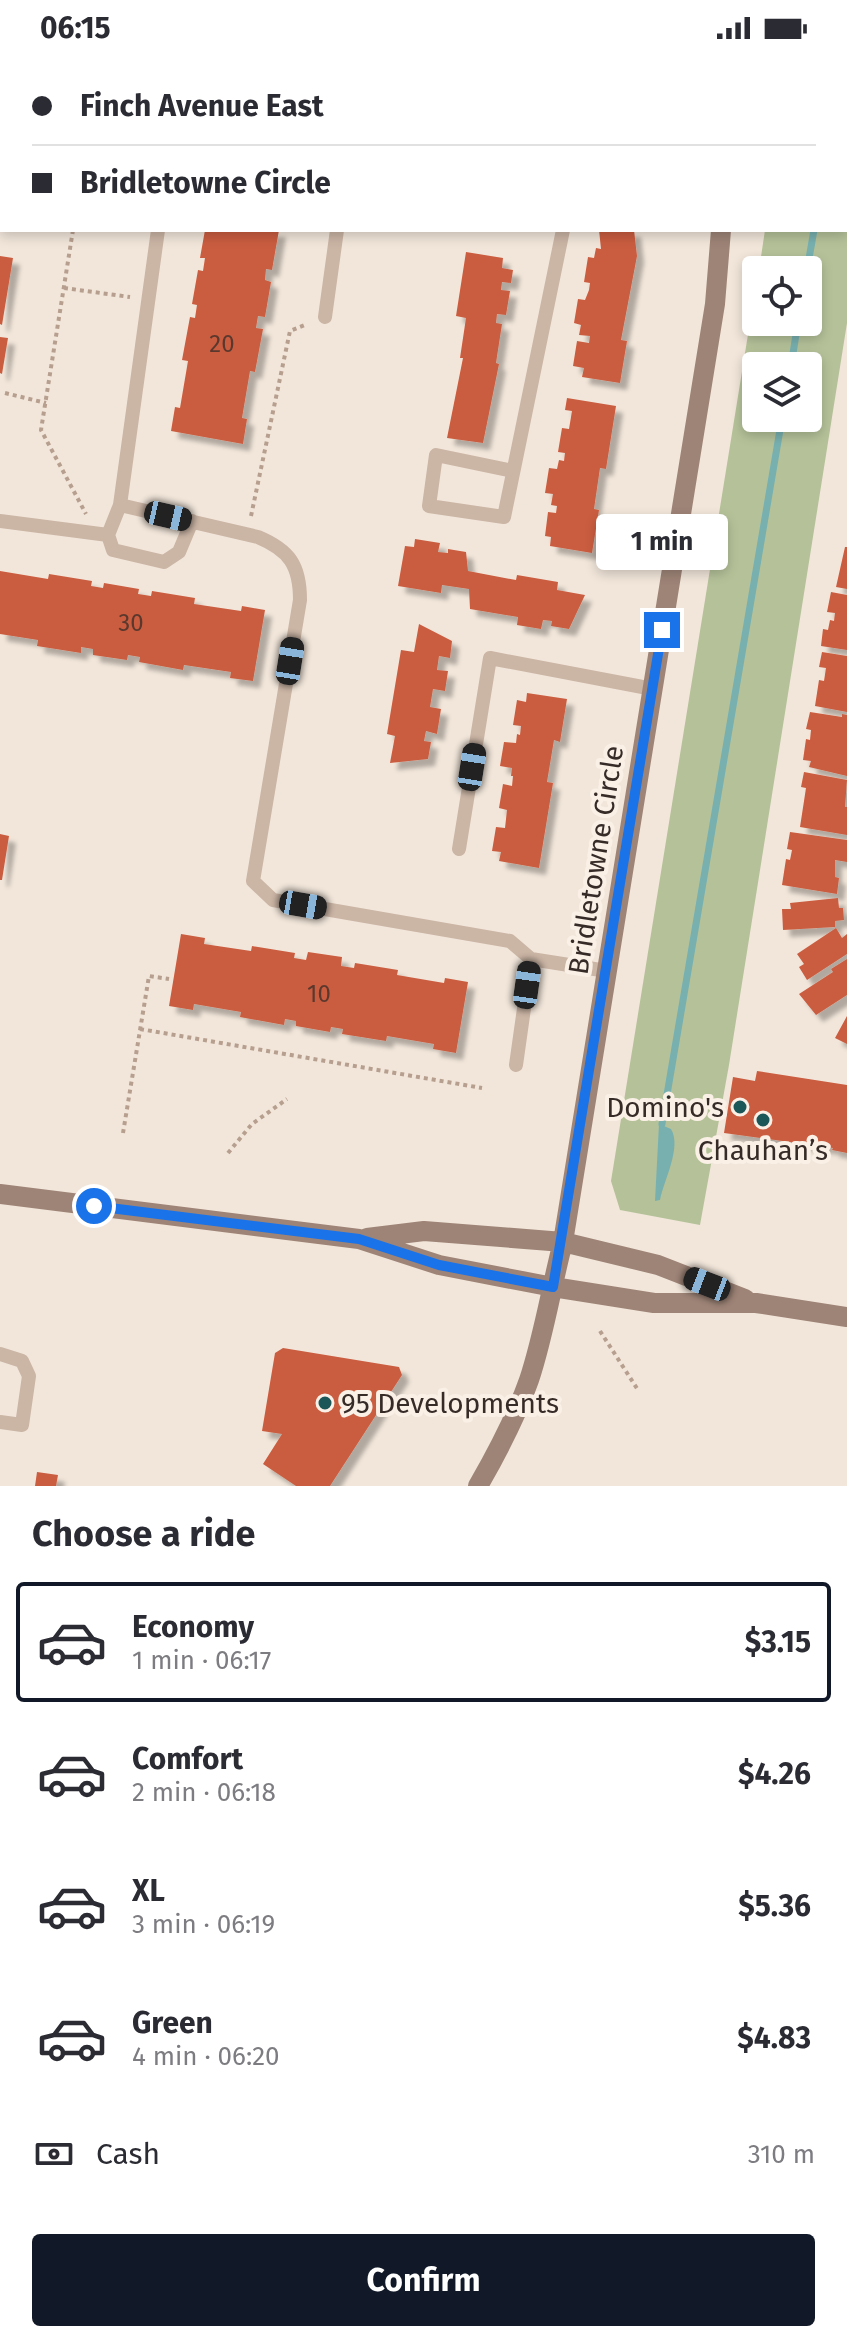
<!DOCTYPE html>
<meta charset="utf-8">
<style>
body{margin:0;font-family:"Fira Sans",sans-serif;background:#f7f7f7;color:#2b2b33;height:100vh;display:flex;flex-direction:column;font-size:30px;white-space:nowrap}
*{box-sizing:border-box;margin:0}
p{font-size:26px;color:#7c7c81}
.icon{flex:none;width:44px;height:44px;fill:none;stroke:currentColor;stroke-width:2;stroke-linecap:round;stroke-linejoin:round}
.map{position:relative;height:1430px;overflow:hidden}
.side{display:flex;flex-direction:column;background:#fff;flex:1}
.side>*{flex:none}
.banner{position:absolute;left:0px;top:0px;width:848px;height:176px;box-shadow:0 4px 12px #0003;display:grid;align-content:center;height:176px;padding:0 32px;background:#fff}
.fabs{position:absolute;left:742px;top:200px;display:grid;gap:16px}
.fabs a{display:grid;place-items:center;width:80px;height:80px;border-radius:8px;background:#fff;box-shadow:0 4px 12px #0003;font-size:40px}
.end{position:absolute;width:36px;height:36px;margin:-18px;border:10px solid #1a73e8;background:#fff;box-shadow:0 0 0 4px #fff}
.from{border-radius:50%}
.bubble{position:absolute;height:56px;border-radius:8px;background:#fff;box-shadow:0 4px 12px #0003;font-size:26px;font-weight:700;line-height:56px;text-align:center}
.car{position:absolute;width:24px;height:48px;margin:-24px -12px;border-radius:10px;box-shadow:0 0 6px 2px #0007;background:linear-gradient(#222 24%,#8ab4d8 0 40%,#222 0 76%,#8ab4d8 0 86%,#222 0)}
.banner b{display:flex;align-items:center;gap:28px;height:76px;font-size:30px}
.banner b+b{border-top:2px solid #e1e1e2}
.banner i{width:20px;height:20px;background:#2b2b33}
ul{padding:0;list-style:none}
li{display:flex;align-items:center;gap:24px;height:120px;margin:0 16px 12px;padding:0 16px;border:4px solid transparent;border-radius:8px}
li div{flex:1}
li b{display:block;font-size:30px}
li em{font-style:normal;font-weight:700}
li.current{border-color:#111827}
li>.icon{width:72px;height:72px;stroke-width:1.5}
h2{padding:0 32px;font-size:36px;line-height:96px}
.pay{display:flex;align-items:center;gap:20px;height:88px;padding:0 32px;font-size:30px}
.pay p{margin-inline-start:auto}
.action{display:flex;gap:16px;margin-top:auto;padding:16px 32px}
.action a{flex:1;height:92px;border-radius:8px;background:#111827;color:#fff;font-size:32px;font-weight:700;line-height:92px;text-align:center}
.status{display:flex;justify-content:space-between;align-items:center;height:56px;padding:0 40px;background:#fff;direction:ltr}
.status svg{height:22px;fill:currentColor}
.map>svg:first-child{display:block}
.green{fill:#b5c299;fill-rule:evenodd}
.water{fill:#78b0b0}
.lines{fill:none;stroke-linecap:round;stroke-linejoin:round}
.stream{stroke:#78b0b0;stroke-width:7}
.building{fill:#ca5d40;filter:url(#shadow)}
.path{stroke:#b79f8f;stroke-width:4;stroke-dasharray:4 4;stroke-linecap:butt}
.lane{stroke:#cbb5a5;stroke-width:14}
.street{stroke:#cbb5a5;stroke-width:20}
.secondary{stroke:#9e8477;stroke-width:20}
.route{stroke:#1a73e8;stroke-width:10}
.poi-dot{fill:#1b5759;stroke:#faf0e6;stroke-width:3}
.labels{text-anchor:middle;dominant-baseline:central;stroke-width:8;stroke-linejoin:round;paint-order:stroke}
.number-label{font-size:24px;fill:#5b382d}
.street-label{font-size:28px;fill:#362b27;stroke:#faf0e6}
.poi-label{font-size:28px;fill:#362b27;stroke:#faf0e6;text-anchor:end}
</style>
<div class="status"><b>06:15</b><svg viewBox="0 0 49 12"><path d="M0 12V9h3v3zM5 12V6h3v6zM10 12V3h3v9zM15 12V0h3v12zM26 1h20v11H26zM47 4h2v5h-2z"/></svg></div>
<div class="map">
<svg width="847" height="1430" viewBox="0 0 847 1430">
<defs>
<filter id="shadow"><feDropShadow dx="7" dy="7" stdDeviation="2" flood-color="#0004"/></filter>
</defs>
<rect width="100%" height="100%" fill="#f2e6da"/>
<path class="green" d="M847 22V267L729 1009 700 1169 620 1154 611 1125 756 229V266H808V214H759L765 174H846ZM756 310H808V362H756Z"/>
<path class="water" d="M659 1068 671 1073C682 1091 664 1124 660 1144L655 1145Z"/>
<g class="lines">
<path class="stream" d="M807 214 814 174
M791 310 798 266
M662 1068 782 362"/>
</g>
<path class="building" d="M205 174H279L272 214 266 213 265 224 271 226 265 261 258 260 256 272 263 273 255 316 250 315 242 362 247 363 243 388 171 375 175 351 180 352 188 305 182 304 190 261 195 262 197 249 192 248 198 214 203 215 205 202H200Z
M599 174H634L637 200 621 284 627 285 620 327 582 321 584 312 573 310 577 285 589 287 590 280 579 279 581 269 574 267 578 243 585 244 589 234 590 227 584 226 588 201 594 202 596 192 601 193Z
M466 196 503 202 502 212 513 214 511 227 502 226 501 234 510 235 506 259 497 258 496 267 502 268 496 307 499 308 483 387 447 382 463 302H460L466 262 456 260Z
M0 200 13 202 2 269 0 268Z
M0 281 8 282 2 318 0 317Z
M567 342 616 350 606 413 600 412 594 453 599 454 592 497 550 490 551 481 545 480 548 456 556 457 557 450 551 449 553 438 545 437 549 412 557 413 559 404 564 405 565 397 558 396 562 372 569 373 572 355 565 354Z
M415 483 440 487 438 496 448 497V493L466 496 468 515 516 524 517 519 558 526 557 534 585 539 569 573 551 570 552 565 543 564 541 573 517 569 518 561 470 553 469 533 442 529 441 537 398 530 405 490 414 491Z
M845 491H847V533L836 531Z
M0 515 48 523 49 518 92 525 91 530 103 532 104 527 139 533 138 538 151 540 152 535 195 542 194 548 241 555 242 550 265 554 253 625 230 622 231 616 184 609 183 614 139 606 140 601 128 599 127 604 93 599V593L81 591V597L37 590 38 584 0 578Z
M831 536 847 539V594L821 590 823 573 828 574 830 564 834 565 835 557 827 556Z
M419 568 452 585 450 602 439 600 437 614 448 615 445 635 433 633 430 651 441 653 437 678 426 675 424 685 431 686 428 703 390 707 395 680 387 678 401 594 414 596Z
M822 596 847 600V656L815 650 819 624 824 625 826 612 819 611Z
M527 637 567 643 560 686 554 684 547 726 553 727 539 812 499 805 501 796 492 795 496 771 505 772 507 754 499 752 503 728 512 730 513 720H511L512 712 500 710 504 686 516 687 517 678 520 679 521 670 513 669 517 644 526 646Z
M810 656 842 661V658L847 659V720L809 711 811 705 803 704 806 683 810 684 811 674 806 673Z
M804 716 847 724 845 751H847V779L800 771 806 732 801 731Z
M790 776 847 784V806L835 804V821L839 822 837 838 782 829 786 803 790 804 792 794 787 793Z
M0 778 9 780 2 824H0Z
M838 842 839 852H843L844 864 835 865V871L783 874 782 853H791L790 847Z
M836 872 842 882 847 878V898L807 924 799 911 804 908 797 898Z
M181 878 205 882 204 888 251 895 252 890 295 897 294 902 306 904 308 896 342 901 341 910 354 912 355 907 398 914 397 919 444 927 445 922 468 926 456 997 433 993 434 988 387 980 386 985 342 978 343 973 331 971 330 976 296 970V965L285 963 284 969 240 961 241 956 194 948 193 954 169 950Z
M847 903V939L816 959 799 938 833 916 831 913Z
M847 960V988L835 982Z
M757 1015 847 1029V1097L832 1094 833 1092 724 1077 733 1021 755 1025Z
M283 1292 399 1311 402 1319 330 1430H296L263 1408 282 1378 262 1375 275 1297Z
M37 1416 58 1419 56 1430H35Z"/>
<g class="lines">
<path class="path" d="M73 174 41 374 86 458
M64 232 130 241
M5 337 46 347
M251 460 290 275 307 268
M140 973 482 1032
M123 1077 149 920 169 923
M228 1097 252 1068 287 1043
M600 1275 638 1334"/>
<path class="lane" d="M31 0 33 2
M0 72 2 71
M158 174 120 449 258 481C289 494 300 509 300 544L253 825 273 844 510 885 531 903 607 915
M325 261 337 174
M513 415 436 399 429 450 504 461 563 174
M120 449 108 479 113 494 164 506 179 496 192 465
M0 465 108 479
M459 793 490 602 653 633
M516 1009 531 903
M0 1298 22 1305 29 1320 22 1369 0 1366"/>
<path class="street" d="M107 2 109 0"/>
<path class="secondary" d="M694 0 695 2
M774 2 779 0
M0 1138 359 1183 439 1209 553 1231 654 1247H756L847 1261
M367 1182 424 1175 563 1186 658 1209 745 1243
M478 1430C497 1397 516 1361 529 1324 544 1279 551 1232 563 1186L715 248 721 174"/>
</g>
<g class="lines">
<path class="route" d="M94 1150 359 1183 439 1209 553 1231 662 574"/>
</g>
<g class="poi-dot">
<circle cx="740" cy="1051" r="8"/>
<circle cx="763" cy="1064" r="8"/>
<circle cx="325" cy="1347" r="8"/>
</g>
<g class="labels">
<g class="number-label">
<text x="222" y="288">20</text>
<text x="131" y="567">30</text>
<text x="319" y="938">10</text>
</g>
<g class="street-label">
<text transform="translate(596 804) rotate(-81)">Bridletowne Circle</text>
</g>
<g class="poi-label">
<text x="724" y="1051">Domino's</text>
<text x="763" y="1094" text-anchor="middle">Chauhan’s</text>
<text x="341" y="1347" text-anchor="start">95 Developments</text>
</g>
</g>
</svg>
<div class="fabs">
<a><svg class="icon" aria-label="locate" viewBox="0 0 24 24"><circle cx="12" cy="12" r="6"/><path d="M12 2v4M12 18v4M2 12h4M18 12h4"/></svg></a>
<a><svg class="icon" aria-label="layers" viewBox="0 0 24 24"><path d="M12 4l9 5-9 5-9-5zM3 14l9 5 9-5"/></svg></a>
</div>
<i class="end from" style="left:94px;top:1150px"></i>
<i class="end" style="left:662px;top:574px"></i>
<div class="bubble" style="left:596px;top:458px;width:132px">1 min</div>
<i class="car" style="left:168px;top:460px;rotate:103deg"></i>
<i class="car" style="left:290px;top:605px;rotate:9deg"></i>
<i class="car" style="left:472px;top:711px;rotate:9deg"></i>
<i class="car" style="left:303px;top:849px;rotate:100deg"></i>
<i class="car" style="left:527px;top:929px;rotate:8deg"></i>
<i class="car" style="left:707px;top:1228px;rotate:291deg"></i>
<div class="banner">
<b><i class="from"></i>Finch Avenue East</b>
<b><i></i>Bridletowne Circle</b>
</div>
</div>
<section class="side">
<h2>Choose a ride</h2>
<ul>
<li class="current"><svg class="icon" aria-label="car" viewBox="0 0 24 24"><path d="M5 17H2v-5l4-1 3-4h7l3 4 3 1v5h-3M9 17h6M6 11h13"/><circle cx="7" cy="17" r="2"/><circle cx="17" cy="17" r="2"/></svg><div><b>Economy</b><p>1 min · 06:17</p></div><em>$3.15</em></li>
<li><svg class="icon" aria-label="car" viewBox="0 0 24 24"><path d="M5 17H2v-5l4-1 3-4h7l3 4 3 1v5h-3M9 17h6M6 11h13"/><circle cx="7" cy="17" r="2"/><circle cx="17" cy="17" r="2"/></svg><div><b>Comfort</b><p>2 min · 06:18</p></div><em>$4.26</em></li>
<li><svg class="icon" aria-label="car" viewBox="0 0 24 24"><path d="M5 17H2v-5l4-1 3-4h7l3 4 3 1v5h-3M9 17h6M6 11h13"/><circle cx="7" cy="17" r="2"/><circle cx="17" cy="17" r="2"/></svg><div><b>XL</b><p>3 min · 06:19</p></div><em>$5.36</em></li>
<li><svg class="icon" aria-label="car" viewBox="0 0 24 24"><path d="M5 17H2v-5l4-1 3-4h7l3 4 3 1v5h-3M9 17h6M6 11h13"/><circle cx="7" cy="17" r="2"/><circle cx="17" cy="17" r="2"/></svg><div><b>Green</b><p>4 min · 06:20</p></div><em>$4.83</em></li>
</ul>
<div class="pay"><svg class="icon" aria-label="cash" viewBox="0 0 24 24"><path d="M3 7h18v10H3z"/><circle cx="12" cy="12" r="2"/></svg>Cash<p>310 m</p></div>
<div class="action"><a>Confirm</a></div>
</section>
